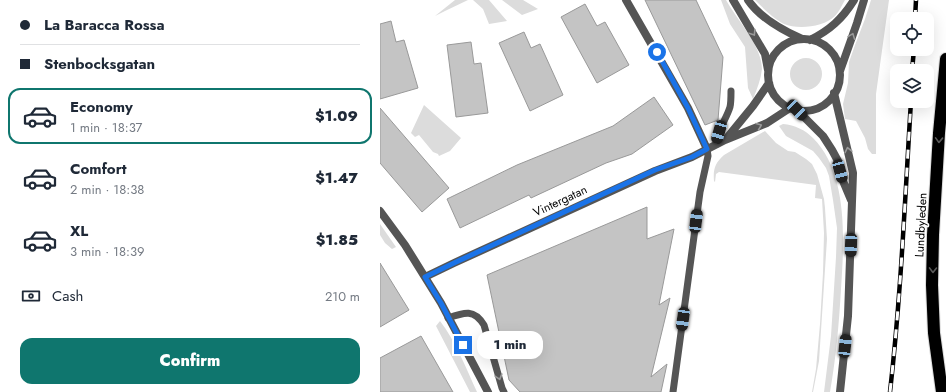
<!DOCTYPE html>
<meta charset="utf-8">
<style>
body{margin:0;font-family:Jost,sans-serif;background:#f6f6f7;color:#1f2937;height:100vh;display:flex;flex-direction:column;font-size:15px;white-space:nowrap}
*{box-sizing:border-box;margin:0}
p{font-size:13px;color:#747a83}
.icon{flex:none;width:22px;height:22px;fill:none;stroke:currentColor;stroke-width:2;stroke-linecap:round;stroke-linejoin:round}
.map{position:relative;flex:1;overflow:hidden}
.sheet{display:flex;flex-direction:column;background:#fff;width:380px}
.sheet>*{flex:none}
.guide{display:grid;align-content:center;height:88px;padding:0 20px;background:#fff}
.tools{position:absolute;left:510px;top:12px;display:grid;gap:8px}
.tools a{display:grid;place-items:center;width:44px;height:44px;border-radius:8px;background:#fff;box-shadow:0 4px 16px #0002;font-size:20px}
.end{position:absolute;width:18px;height:18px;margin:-9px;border:5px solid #1a73e8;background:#fff;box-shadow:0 0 0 2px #fff}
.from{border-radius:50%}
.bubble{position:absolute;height:28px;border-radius:12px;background:#fff;box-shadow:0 4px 16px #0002;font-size:13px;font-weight:800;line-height:28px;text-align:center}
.car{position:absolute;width:12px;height:24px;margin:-12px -6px;border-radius:5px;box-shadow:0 0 3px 1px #0007;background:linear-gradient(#222 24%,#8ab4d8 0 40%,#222 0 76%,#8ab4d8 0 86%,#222 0)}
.guide b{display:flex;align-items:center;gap:14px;height:38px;font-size:15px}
.guide b+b{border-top:1px solid #e0e1e3}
.guide i{width:10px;height:10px;background:#1f2937}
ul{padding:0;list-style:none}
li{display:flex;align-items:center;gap:12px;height:56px;margin:0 8px 6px;padding:0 12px;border:2px solid transparent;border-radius:12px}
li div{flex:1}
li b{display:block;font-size:15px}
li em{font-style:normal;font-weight:800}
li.current{border-color:#0f766e}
li>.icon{width:36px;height:36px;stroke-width:1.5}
.pay{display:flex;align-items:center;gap:10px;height:44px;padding:0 20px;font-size:15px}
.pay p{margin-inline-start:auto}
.action{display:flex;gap:8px;margin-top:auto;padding:8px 20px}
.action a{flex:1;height:46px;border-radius:12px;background:#0f766e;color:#fff;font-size:16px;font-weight:800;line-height:46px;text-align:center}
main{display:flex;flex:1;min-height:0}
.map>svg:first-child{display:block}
.green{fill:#dcdcdc}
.building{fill:#c4c4c4;stroke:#999}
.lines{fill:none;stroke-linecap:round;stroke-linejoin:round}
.highway-casing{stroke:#dbdbdb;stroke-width:14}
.lane{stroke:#555;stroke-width:7}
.street{stroke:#555;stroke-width:8}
.highway{stroke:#000;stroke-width:12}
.rail-casing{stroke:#000;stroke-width:4.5}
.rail{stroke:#fff;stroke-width:3;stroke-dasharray:9;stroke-linecap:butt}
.oneway{stroke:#999}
.oneway2{stroke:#595959}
.route{stroke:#1a73e8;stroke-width:5}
.labels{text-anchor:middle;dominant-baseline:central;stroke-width:3;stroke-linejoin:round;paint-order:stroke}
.street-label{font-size:12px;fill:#000;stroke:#fff}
</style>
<main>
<section class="sheet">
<div class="guide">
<b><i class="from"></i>La Baracca Rossa</b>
<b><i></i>Stenbocksgatan</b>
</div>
<ul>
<li class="current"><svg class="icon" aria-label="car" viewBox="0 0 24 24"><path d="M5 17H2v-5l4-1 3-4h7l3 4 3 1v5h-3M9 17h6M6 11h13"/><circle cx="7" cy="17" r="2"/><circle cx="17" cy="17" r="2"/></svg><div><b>Economy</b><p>1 min · 18:37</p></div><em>$1.09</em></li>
<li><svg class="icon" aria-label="car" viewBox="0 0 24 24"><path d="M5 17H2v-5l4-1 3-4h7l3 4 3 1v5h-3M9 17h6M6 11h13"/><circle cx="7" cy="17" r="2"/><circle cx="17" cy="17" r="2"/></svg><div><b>Comfort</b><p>2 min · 18:38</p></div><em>$1.47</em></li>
<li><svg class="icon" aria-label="car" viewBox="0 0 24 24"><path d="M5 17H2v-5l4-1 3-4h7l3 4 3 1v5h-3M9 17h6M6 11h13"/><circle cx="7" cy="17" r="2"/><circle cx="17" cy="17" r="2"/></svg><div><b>XL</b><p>3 min · 18:39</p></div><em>$1.85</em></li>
</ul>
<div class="pay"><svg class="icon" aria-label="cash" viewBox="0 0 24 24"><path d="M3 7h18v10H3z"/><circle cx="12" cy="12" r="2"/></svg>Cash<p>210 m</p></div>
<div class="action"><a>Confirm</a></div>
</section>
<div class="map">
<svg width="566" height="392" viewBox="0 0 566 392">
<rect width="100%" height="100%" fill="#fff"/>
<path class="green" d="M75 0H88L65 11 55 16Z
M93 0H109L127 21 109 24 103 9Z
M122 0H143L158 9 142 15Z
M341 0H346C357 20 382 46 382 69 381 79 377 89 373 99L368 88 365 47 350 24Z
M375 0H465C462 5 459 12 455 16 444 27 418 30 404 24 394 19 383 8 375 0Z
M491 0H509L496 94V154H492L488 149 485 138 476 121 465 119 463 104 468 83 469 62 475 45 485 19Z
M410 74a16 16 0 1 1 32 0a16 16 0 1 1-32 0Z
M44 105 81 138 70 151 59 156 58 154 53 152 39 135 35 137 31 133Z
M403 124C415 125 425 130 433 138 469 174 464 242 461 289 459 324 456 358 450 392H444L451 336 456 257 457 228 453 200 449 176 446 168 439 158 433 151 406 136 399 126Z
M385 131 396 143 408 151 415 152 426 159 432 164 437 174 444 199 445 208 447 239 439 361 433 392H432L436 369 440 324 443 273 444 233 442 199 435 198 436 185 339 172 336 174 335 182 334 181C333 169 335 163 344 155Z
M0 224 16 247 12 249 5 243 0 235Z
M60 321C76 342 86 368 97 392H90L56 326Z"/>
<path class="building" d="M265 0H316L343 57 338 120 325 125Z
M205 4 217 26 225 22 249 65 217 83 181 17Z
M11 21 16 42 24 40 38 88 0 99V24Z
M144 32 151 48 160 44 183 95 150 111 119 43Z
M91 42 94 64 101 63 108 113 76 117 67 45Z
M274 97 293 125 252 154 226 163 151 198 149 195 80 228 67 199 137 165 233 126Z
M0 108 69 188 42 212 0 163Z
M267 207V239L294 229 279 305 290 298 271 377 287 364 281 392H140L129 380 107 275Z
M0 263 29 310 0 327Z
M41 336 73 392H0V358Z"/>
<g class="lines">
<g class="highway-casing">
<path id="highway" d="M562 392 554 333 552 285 553 235 559 133 566 59"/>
</g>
<path class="lane" d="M337 144C337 130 346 120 350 107 351 103 351 96 351 91
M68 318C85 312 94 309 104 325L122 388 124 392
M293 392 320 192 328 156 327 149"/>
<path class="street" d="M246 0 308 108 327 149
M353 0 385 54 388 70
M368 0C380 18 402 30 422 39
M388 75a36 36 0 1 1 72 0a36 36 0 1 1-72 0Z
M430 40C450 30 462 19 474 0
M460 71 477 23 484 0
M454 93 473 173 468 316 460 392
M417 110 443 136 452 150 458 161 463 181 471 200
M346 139 373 106 389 83
M0 211 25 245 61 303 108 392
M45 277 74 263 275 171 312 157 345 140 387 123 410 108"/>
<use href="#highway" class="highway"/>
<g class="rail-casing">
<path id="rail" d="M535 19 536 0
M532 71 534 49
M510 392C521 295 525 198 531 101"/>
</g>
<use href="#rail" class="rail"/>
</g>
<defs><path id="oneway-chevron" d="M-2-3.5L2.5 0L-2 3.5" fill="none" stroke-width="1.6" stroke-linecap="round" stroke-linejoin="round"/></defs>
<g class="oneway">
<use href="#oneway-chevron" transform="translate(373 33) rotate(58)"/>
<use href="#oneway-chevron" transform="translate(472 36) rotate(-69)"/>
<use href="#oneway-chevron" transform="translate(379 126) rotate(-22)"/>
<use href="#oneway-chevron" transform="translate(468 150) rotate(-103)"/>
<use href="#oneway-chevron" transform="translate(119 377) rotate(74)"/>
</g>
<g class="oneway2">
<use href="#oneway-chevron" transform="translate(559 140) rotate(92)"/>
<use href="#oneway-chevron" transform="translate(553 270) rotate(91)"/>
</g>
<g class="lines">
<path class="route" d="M83 345 61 303 45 277 74 263 275 170 312 157 327 149 308 108 277 52"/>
</g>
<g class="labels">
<g class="street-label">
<text transform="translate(180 201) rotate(-25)">Vintergatan</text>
<text transform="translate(541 225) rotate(-87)">Lundbyleden</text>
</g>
</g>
</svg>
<div class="tools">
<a><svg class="icon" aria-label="locate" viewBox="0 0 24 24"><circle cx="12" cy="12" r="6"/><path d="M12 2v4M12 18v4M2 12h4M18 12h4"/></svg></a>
<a><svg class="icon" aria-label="layers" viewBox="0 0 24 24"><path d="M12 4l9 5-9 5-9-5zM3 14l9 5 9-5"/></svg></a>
</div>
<i class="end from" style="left:277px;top:52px"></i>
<i class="end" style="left:83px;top:345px"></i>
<div class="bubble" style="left:97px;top:331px;width:66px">1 min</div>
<i class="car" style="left:417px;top:110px;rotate:135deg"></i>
<i class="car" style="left:339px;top:132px;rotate:196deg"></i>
<i class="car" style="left:460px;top:171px;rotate:165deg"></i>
<i class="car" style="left:316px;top:221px;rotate:7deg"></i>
<i class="car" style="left:471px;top:245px;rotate:182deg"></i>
<i class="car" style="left:303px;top:319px;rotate:188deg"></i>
<i class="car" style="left:465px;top:346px;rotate:6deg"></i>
</div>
</main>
